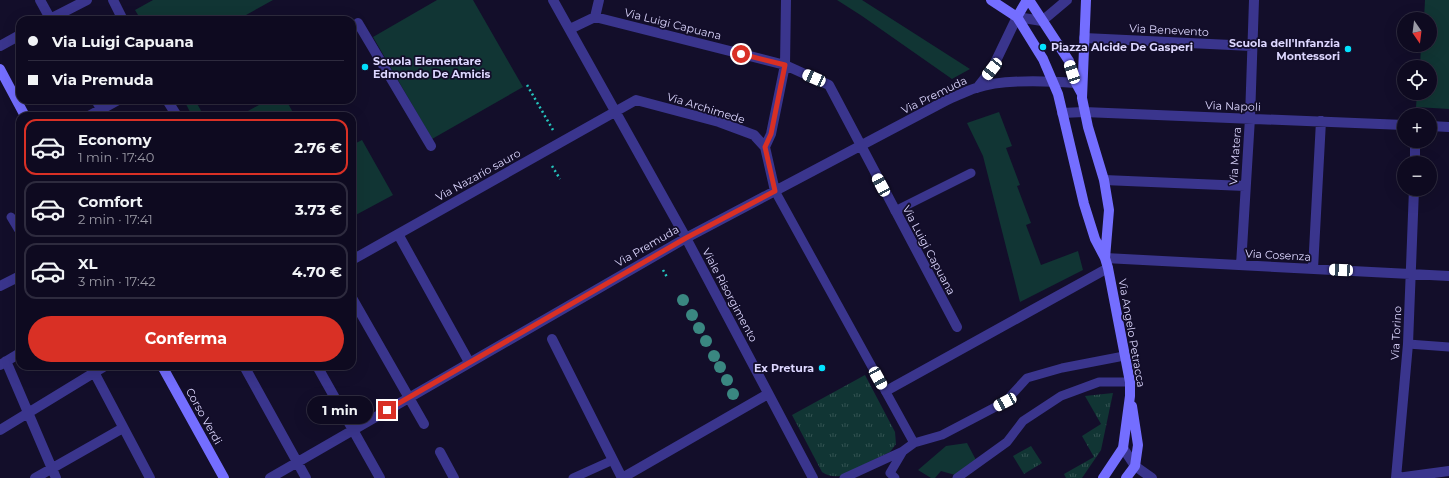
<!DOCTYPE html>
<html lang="it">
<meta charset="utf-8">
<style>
body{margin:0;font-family:Montserrat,sans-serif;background:#1c182d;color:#f1f3f6;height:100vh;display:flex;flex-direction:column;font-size:15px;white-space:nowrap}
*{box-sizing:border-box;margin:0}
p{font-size:13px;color:#9b9aa5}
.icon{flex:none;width:22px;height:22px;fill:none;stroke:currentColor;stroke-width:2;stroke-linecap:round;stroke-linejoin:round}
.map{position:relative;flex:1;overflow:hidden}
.details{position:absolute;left:16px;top:112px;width:340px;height:258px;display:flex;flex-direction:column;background:#0e0a20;border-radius:12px;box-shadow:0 4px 16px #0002,0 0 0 1px #2e2b3e}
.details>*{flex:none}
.hud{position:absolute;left:16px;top:16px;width:340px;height:88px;border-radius:12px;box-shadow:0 4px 16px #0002,0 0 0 1px #2e2b3e;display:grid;align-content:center;height:88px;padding:0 12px;background:#0e0a20}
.needle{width:26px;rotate:166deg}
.controls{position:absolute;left:1397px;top:12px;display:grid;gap:8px}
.controls a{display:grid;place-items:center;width:40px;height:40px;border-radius:50%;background:#0e0a20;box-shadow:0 4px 16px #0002,0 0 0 1px #2e2b3e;font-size:20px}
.end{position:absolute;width:18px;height:18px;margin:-9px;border:5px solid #d93025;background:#fff;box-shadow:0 0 0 2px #fff}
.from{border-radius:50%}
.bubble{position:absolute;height:28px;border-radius:14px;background:#0e0a20;box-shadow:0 4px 16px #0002,0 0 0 1px #2e2b3e;font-size:13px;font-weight:700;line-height:28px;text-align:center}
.car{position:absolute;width:12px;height:24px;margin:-12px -6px;border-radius:5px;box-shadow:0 0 3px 1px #0007;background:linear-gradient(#fff 24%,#345 0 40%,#fff 0 76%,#345 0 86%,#fff 0)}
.hud b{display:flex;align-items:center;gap:14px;height:38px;font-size:15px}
.hud b+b{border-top:1px solid #2e2b3e}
.hud i{width:10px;height:10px;background:#f1f3f6}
ul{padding:7px 0 0;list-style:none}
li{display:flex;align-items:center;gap:12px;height:56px;margin:0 8px 6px;padding:0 4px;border:2px solid #2e2b3e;border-radius:12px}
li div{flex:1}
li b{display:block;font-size:15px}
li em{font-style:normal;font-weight:700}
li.current{border-color:#d93025}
li>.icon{width:36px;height:36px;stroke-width:1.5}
.primary-button{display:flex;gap:8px;margin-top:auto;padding:8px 12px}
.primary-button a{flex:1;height:46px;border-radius:24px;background:#d93025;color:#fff;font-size:16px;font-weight:700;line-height:46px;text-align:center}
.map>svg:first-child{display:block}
.grass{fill:url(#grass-tufts)}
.garden{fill:#113534}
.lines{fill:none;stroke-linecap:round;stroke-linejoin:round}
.path{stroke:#25c5be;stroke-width:2.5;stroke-dasharray:2 3;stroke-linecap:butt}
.lane{stroke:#3a358d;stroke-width:9}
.street{stroke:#3a358d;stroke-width:10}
.secondary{stroke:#746eff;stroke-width:10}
.tree{fill:#3a8781}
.route{stroke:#d93025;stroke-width:5}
.poi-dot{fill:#03e2ff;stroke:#130e2a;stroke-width:1.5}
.labels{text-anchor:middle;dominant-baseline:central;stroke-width:3.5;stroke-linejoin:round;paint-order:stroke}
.street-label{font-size:11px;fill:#ddd7ff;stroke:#130e2a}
.poi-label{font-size:11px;font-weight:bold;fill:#ddd7ff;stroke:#130e2a;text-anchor:end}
</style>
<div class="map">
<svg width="1449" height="478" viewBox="0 0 1449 478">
<defs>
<pattern id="grass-tufts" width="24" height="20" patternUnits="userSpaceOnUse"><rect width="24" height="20" fill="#113534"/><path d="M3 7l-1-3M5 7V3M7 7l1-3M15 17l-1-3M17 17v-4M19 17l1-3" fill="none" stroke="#335252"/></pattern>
</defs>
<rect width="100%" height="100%" fill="#130e2a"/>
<path class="grass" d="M865 375 895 432 896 444 890 452 840 476C833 477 828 476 822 472L792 415Z
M1113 393 1101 450 1082 478H1066L1064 474 1094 457 1082 436 1101 424 1085 396Z
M1031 446 1042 463 1024 474 1013 456Z"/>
<path class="garden" d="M153 0H273L237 20H141L135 10Z
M437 0H473L523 87 432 139 373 37Z
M837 0H862L970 69 952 79 862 16Z
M1425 0H1449V109L1416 107 1417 93H1430V67H1420L1421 45H1430V19H1424Z
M184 100H195L204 116H192Z
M268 100H286L295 116H239Z
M999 112 1012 146 1006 148 1020 185 1017 186 1031 223 1026 225 1041 265 1078 251 1083 270 1020 302 983 156 967 123Z
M362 140 393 195 352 217V145Z
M967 443 976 460 955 475 941 471 935 478H931L918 470 946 446Z"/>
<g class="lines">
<path class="path" d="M527 85 553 130
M552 166 560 179
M663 270 667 277"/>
<path class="lane" d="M775 191 914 443
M895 211 971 173
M11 217 20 232
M1408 344 1449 347
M573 478 613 460
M844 478 903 451
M895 478 890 473 903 451 914 443 942 435 1005 402 1027 378 1062 368 1124 356
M957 478 1007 442 1023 421 1061 396 1099 382H1130"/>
<path class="street" d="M40 0 51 20
M113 0 123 20
M553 0 686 238 813 478
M595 17 599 0
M48 20 87 0
M358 23 431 146
M570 29 595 17 785 65 829 85 957 327
M1084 38 1252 46
M0 46 20 35
M977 88 992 69 1017 17 1042 21 1067 0
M96 100 105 116
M167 100 177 116
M1062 113 1084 112 1404 125
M89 116 118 100
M1430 126 1449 127
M765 147 771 134 785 65 786 0
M1415 163V141
M1104 180 1245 186
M398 234 469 362
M1105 258 1449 276
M352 260 636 100 719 122 754 135 765 147 775 191
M1241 265 1250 118 1254 0
M1313 269 1321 121
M0 286 20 276
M352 298 424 424
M552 339 622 478 768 394
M6 361 56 478
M0 365 20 353
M244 366 306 478
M317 366 380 478
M94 372 150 478
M886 391 1108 268
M0 430 105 366
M1123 448 1135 466 1152 478
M440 452 454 478
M35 478 123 428
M270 478 686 238 947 100C957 96 966 91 976 88 1002 79 1049 81 1076 83
M1396 478 1408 344 1414 189
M1397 478 1449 471"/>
<path class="secondary" d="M991 0 1017 17 1043 59 1058 94 1084 204 1095 239 1105 258 1108 268 1130 382V396L1123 448 1103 478
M1029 0 1069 61 1076 83 1082 94
M1086 0 1082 98 1088 127 1104 180 1109 210 1105 258
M1017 17 1027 0
M0 69 25 116
M162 366 224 478
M1126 478 1135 466 1138 445 1132 406"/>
</g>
<g class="tree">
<circle cx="683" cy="300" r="6"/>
<circle cx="692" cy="315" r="6"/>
<circle cx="699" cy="328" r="6"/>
<circle cx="706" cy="341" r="6"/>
<circle cx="714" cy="356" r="6"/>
<circle cx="720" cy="367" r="6"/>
<circle cx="727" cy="380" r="6"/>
<circle cx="733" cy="394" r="6"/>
</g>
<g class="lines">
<path class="route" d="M387 410 686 238 775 191 765 147 771 134 785 65 741 54"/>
</g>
<g class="poi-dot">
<circle cx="1043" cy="47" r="4"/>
<circle cx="1348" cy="49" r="4"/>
<circle cx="365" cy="67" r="4"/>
<circle cx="822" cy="368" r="4"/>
</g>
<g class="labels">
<g class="street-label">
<text transform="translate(673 24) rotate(14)">Via Luigi Capuana</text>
<text transform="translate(1169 30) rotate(3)">Via Benevento</text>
<text transform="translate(934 95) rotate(-26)">Via Premuda</text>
<text transform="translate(1233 106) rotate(2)">Via Napoli</text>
<text transform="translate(706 108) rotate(17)">Via Archimede</text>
<text transform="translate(1235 156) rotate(-86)">Via Matera</text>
<text transform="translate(478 175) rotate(-29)">Via Nazario sauro</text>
<text transform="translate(647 246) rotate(-30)">Via Premuda</text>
<text transform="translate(929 250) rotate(62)">Via Luigi Capuana</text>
<text transform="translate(1278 255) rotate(3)">Via Cosenza</text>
<text transform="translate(730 295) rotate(62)">Viale Risorgimento</text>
<text transform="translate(1132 333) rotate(80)">Via Angelo Petracca</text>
<text transform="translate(1396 333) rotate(-87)">Via Torino</text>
<text transform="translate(204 416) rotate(61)">Corso Verdi</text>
</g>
<g class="poi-label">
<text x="1340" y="43">Scuola dell'Infanzia<tspan x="1340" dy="13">Montessori</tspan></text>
<text x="1051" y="47" text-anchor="start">Piazza Alcide De Gasperi</text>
<text x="373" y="61" text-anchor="start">Scuola Elementare<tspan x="373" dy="13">Edmondo De Amicis</tspan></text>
<text x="814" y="368">Ex Pretura</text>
</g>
</g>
</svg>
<div class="controls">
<a><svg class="needle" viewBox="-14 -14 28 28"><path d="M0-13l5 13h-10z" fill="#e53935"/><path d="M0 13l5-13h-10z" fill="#9b9aa5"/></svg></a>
<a><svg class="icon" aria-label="locate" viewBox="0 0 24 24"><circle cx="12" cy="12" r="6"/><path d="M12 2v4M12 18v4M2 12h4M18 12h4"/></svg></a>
<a>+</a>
<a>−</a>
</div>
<i class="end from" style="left:741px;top:54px"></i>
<i class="end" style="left:387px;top:410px"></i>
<div class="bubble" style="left:307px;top:396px;width:66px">1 min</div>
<i class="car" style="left:992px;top:69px;rotate:218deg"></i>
<i class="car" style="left:1072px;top:72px;rotate:342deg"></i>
<i class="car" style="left:814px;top:78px;rotate:294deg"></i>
<i class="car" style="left:881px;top:185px;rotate:332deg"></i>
<i class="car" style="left:1341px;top:270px;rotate:273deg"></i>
<i class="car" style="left:878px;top:378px;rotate:151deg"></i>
<i class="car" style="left:1005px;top:402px;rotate:242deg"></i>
<div class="hud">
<b><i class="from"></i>Via Luigi Capuana</b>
<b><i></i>Via Premuda</b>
</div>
<section class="details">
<ul>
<li class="current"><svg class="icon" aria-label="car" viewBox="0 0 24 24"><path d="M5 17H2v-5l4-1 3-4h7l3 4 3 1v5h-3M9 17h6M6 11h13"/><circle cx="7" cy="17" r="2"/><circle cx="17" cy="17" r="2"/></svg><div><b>Economy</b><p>1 min · 17:40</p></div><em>2.76 €</em></li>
<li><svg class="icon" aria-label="car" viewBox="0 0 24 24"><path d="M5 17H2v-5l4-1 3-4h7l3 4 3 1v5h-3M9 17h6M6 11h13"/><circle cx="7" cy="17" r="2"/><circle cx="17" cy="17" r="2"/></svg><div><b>Comfort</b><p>2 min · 17:41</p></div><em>3.73 €</em></li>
<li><svg class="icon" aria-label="car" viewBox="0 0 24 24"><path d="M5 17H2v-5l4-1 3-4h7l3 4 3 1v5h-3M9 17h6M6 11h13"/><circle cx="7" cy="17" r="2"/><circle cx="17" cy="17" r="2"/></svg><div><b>XL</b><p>3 min · 17:42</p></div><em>4.70 €</em></li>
</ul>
<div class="primary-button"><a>Conferma</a></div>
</section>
</div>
